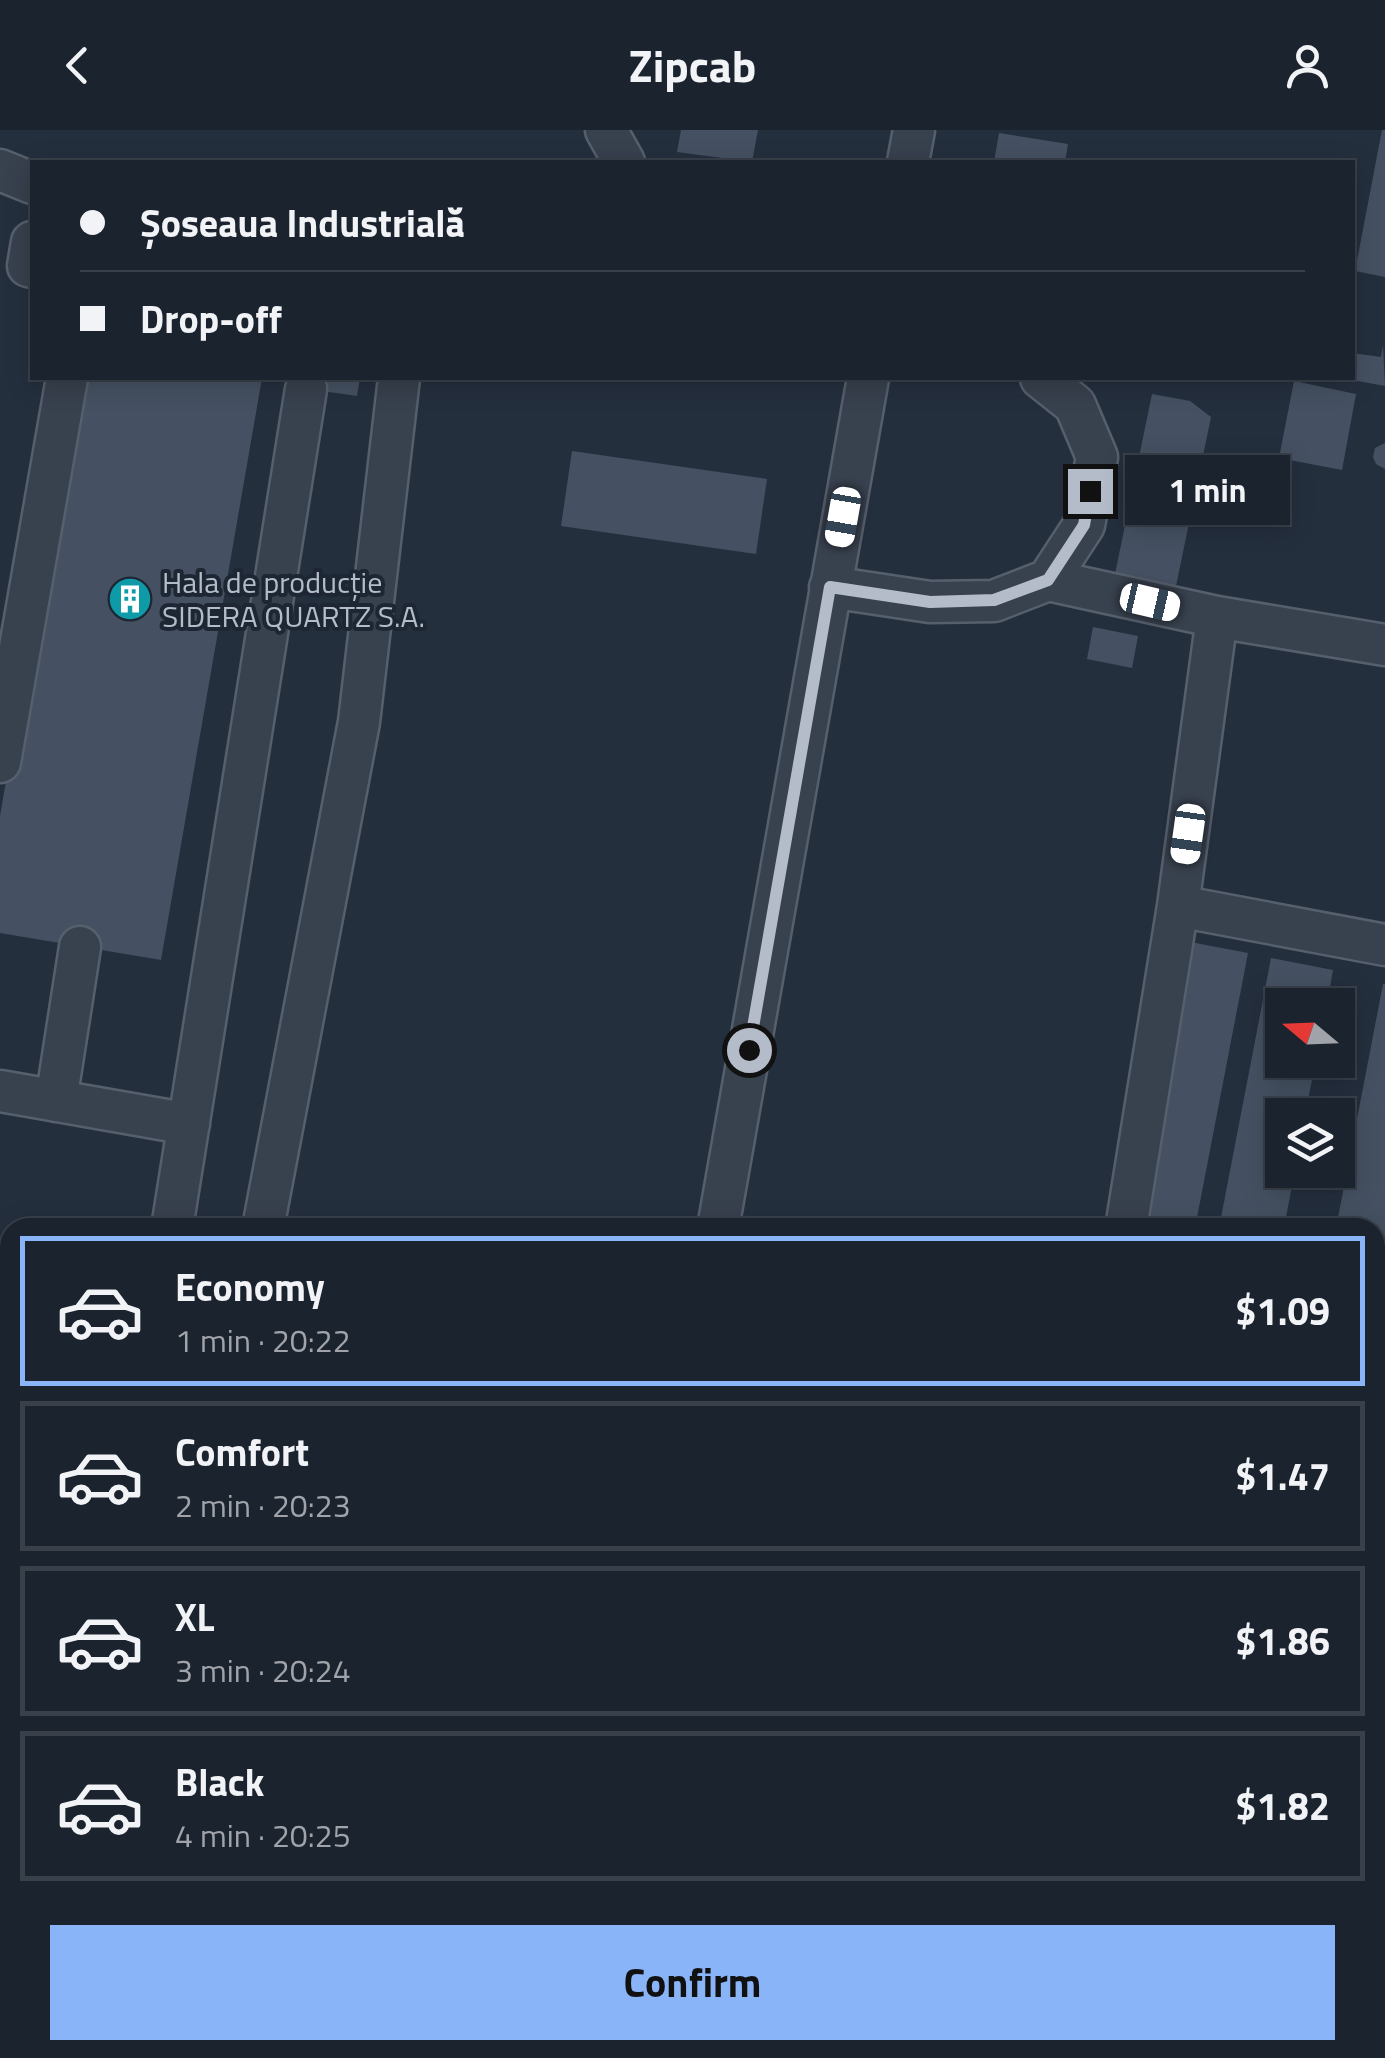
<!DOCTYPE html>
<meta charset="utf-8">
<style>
body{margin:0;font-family:"Titillium Web",sans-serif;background:#242b36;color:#f1f3f6;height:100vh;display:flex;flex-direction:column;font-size:38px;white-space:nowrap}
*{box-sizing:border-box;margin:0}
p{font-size:32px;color:#a0a4aa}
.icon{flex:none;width:55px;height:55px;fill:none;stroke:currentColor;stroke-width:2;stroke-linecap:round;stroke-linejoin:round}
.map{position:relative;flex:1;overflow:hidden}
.details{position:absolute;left:0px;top:1088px;width:1385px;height:842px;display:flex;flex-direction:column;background:#1b232e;border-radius:30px 30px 0 0;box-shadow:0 5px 25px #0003,0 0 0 2px #39404a}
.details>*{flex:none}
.guide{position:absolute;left:30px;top:30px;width:1325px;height:220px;border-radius:0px;box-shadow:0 5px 25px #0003,0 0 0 2px #39404a;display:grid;align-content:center;height:220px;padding:0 50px;background:#1b232e}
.needle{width:65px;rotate:289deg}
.fabs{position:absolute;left:1265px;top:858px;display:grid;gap:20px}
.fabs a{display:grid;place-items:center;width:90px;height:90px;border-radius:0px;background:#1b232e;box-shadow:0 5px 25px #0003,0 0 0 2px #39404a;font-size:50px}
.end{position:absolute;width:45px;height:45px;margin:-22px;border:12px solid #b4bcc9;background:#111;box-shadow:0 0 0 5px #111}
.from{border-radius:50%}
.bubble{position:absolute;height:70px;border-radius:0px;background:#1b232e;box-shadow:0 5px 25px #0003,0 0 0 2px #39404a;font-size:32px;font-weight:700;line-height:70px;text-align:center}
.car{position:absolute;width:30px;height:60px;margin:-30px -15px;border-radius:12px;box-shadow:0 0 8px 2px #0007;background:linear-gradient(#fff 24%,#345 0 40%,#fff 0 76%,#345 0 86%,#fff 0)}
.guide b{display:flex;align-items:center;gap:35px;height:95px;font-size:38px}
.guide b+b{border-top:2px solid #39404a}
.guide i{width:25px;height:25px;background:#f1f3f6}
ul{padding:18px 0 0;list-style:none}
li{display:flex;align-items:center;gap:30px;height:150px;margin:0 20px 15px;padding:0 30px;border:5px solid #39404a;border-radius:0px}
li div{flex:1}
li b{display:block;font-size:38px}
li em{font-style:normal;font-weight:700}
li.active{border-color:#8ab4f8}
li>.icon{width:90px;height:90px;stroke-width:1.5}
.cta{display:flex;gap:20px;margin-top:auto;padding:20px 50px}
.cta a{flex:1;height:115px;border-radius:0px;background:#8ab4f8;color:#111;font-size:40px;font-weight:700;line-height:115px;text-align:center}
header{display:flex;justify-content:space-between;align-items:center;height:130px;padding:0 50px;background:#1b232e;font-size:45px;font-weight:700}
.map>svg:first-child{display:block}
.building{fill:#455162}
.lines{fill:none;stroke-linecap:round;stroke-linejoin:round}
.minor-casing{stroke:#565f6c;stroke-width:45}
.path{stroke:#44595c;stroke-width:6;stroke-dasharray:8 8;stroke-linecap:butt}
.minor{stroke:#38414e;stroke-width:40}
.route{stroke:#b4bcc9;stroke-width:12}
.labels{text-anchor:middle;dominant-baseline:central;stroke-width:8;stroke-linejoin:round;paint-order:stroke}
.poi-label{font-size:30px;fill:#b4bcc9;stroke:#1d2633;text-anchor:start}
</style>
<header><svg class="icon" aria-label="back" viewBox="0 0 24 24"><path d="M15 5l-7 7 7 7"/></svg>Zipcab<svg class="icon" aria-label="person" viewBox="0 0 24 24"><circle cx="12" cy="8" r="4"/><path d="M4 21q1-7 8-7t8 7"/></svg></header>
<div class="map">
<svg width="1385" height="1928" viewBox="0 0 1385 1928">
<rect width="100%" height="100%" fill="#242f3e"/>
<path class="building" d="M681 0H758L752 32 677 22Z
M1382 0H1385V147L1355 141Z
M999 3 1068 14 1065 32H994Z
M1383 215 1385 256 1352 250V223L1381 227Z
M76 248H262L161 830 0 803V686Z
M323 248H360L357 266 322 261Z
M1294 251 1356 264 1342 340 1279 328Z
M1152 264 1190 271 1211 287 1176 456 1115 444Z
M1385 313V339L1376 334 1373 327 1375 318Z
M572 321 767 349 756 424 561 396Z
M1093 497 1138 506 1132 538 1087 529Z
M1185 811 1248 823 1195 1098H1130Z
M1271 828 1333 840 1327 875H1282V930H1316L1305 985H1282V1040H1295L1284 1098H1219Z
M1383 854H1385V1155L1375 1153V1098H1336Z
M1375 1224 1385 1226V1585L1375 1583Z
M13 1920H70V1928H13Z"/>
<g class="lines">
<g class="minor-casing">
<path id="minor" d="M606 0 624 32
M908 32 914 0
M0 40 32 53
M32 112 28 136 32 137
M1048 450 1217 487 1385 515
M830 457 930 472 994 471 1048 450 1084 395 1097 327 1075 275 1041 248
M0 632 67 248
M1178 776 1385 815
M0 961 189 994
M56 971 80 817
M172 1098 306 259
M263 1098 359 592 399 248
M718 1098 868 248
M1126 1098 1178 776 1217 487
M1375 1198 1385 1199
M0 1325 10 1326
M1375 1644 1385 1645
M0 1684 10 1683
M571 1928 573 1920"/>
</g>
<path class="path" d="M124 1928 125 1920"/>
<use href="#minor" class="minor"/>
</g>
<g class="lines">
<path class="route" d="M749 920 830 457 930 472 994 470 1048 450 1084 395 1090 361"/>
</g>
<defs>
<g id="building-disc" transform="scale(2.25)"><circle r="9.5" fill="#0f9aa8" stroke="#1d2633"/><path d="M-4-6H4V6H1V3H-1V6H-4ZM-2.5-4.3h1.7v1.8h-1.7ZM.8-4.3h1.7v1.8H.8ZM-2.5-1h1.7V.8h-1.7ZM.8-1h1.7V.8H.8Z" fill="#fff"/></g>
</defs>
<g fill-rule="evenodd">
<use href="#building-disc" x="130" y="469"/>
</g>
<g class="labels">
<g class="poi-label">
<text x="162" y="452">Hala de producție<tspan x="162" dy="34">SIDERA QUARTZ S.A.</tspan></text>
</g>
</g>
</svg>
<div class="fabs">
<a><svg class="needle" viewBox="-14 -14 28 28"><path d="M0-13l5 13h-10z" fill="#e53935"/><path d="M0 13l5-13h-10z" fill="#a0a4aa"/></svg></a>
<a><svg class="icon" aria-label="layers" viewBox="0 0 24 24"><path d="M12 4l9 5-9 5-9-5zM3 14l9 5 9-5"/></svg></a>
</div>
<i class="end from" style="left:749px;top:920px"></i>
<i class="end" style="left:1090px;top:361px"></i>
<div class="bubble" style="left:1125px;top:325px;width:165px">1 min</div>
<i class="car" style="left:843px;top:387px;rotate:190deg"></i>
<i class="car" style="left:1150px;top:472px;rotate:103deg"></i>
<i class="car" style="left:1188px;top:704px;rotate:188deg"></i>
<div class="guide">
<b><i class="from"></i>Șoseaua Industrială</b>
<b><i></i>Drop-off</b>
</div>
<section class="details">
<ul>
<li class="active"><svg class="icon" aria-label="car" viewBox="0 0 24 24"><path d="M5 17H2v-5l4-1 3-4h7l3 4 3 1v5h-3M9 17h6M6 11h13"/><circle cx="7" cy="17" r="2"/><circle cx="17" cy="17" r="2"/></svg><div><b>Economy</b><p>1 min · 20:22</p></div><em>$1.09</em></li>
<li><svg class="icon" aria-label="car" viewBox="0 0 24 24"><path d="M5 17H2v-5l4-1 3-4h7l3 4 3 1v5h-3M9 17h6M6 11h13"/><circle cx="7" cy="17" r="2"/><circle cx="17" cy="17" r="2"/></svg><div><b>Comfort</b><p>2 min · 20:23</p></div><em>$1.47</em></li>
<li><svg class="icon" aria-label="car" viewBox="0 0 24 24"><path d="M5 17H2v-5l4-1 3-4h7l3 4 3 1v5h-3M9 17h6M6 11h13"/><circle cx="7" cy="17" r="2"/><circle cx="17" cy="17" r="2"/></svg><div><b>XL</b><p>3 min · 20:24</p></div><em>$1.86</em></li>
<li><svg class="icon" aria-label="car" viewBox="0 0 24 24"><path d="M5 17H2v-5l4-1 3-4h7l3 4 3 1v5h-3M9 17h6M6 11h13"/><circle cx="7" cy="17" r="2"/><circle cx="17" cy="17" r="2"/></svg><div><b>Black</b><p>4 min · 20:25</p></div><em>$1.82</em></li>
</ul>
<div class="cta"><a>Confirm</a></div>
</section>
</div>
